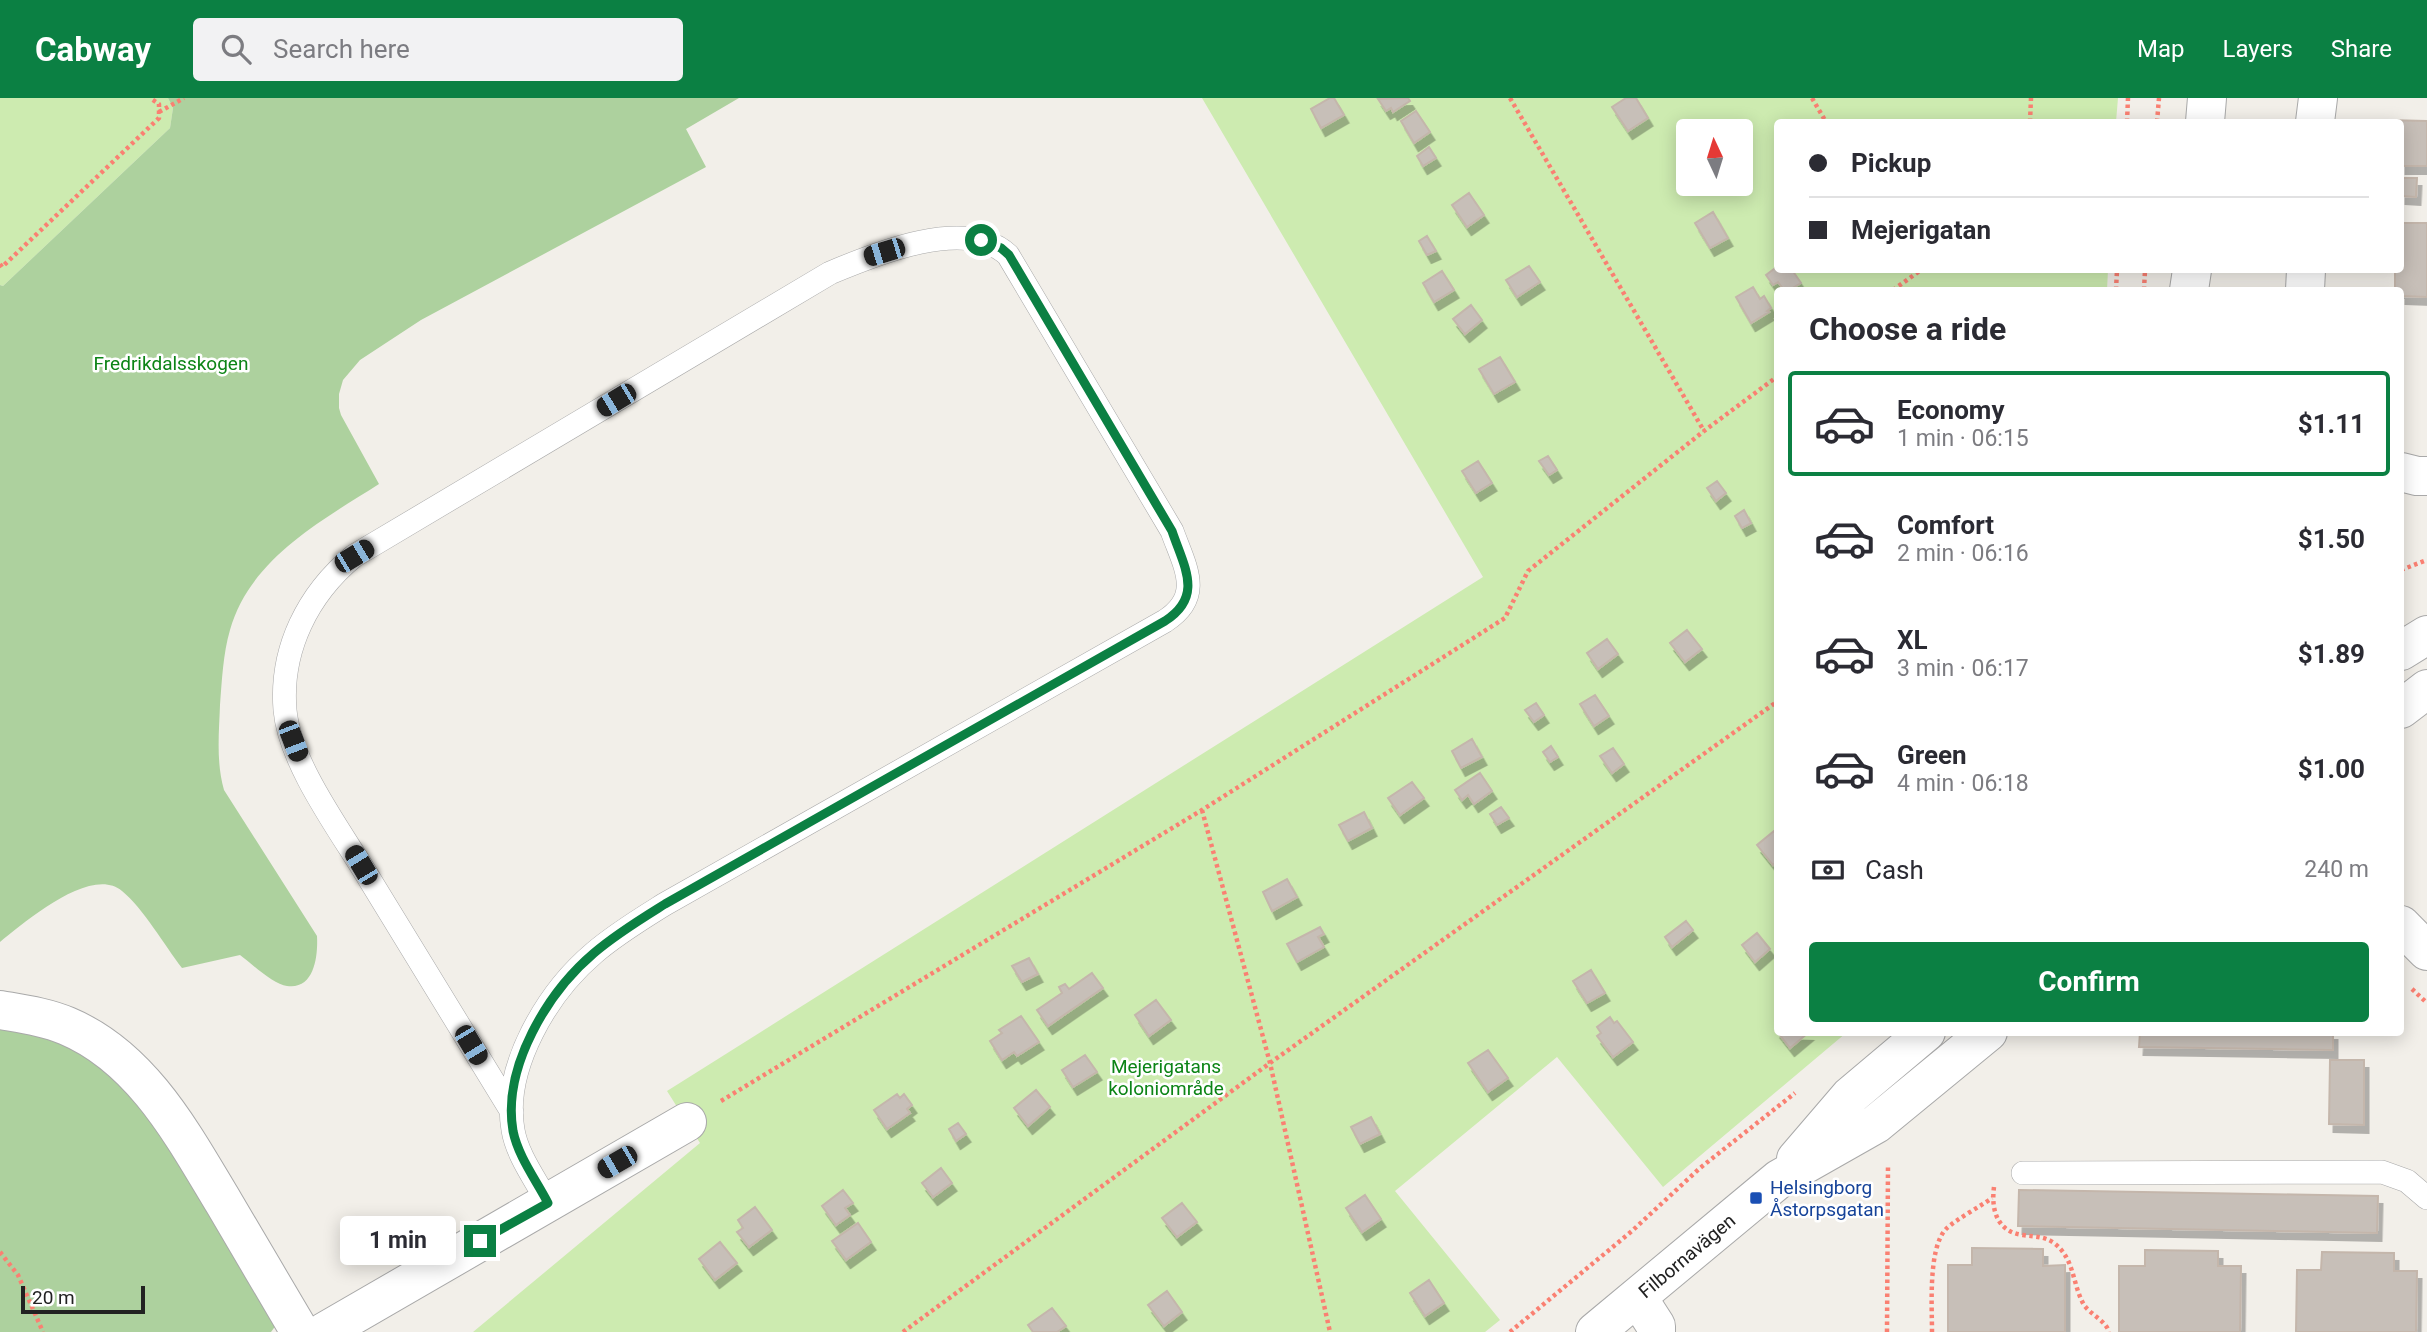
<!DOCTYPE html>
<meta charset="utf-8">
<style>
body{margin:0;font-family:Roboto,sans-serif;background:#f2f2f3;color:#2b2b33;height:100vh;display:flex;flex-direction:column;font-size:26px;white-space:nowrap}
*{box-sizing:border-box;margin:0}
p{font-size:23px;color:#7c7c81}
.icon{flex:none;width:38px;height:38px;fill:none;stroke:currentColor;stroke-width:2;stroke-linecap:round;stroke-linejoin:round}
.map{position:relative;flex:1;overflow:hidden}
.details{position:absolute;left:1774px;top:189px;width:630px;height:749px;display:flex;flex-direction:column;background:#fff;border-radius:7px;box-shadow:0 4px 18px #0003}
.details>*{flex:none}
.hud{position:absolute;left:1774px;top:21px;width:630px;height:154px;border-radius:7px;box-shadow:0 4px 18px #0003;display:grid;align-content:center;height:154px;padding:0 35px;background:#fff}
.needle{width:46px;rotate:356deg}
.buttons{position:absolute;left:1676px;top:21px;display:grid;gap:14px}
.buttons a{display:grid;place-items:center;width:77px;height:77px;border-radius:7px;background:#fff;box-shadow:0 4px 18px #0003;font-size:35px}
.scale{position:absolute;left:21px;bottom:18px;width:124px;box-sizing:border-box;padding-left:7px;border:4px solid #222;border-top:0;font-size:19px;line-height:24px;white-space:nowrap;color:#222;-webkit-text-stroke:5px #fff;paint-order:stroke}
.end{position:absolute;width:32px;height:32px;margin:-16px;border:9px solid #0b8043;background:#fff;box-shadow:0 0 0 4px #fff}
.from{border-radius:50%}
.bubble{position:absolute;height:49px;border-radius:7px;background:#fff;box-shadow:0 4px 18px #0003;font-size:23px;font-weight:700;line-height:49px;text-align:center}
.car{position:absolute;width:21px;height:42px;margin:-21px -10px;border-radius:9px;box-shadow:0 0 5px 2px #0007;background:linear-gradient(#222 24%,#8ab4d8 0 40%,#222 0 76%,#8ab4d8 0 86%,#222 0)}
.hud b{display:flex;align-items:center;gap:24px;height:66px;font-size:26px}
.hud b+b{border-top:2px solid #e1e1e2}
.hud i{width:18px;height:18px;background:#2b2b33}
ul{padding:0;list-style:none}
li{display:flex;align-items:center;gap:21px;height:105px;margin:0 14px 10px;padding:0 21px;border:4px solid transparent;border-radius:7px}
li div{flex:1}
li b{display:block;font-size:26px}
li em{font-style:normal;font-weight:700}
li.active{border-color:#0b8043}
li>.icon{width:63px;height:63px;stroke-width:1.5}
h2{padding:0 35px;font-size:32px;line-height:84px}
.pay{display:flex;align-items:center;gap:18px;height:77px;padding:0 35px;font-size:26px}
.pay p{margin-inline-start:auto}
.cta{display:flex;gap:14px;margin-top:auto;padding:14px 35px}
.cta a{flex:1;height:80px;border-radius:7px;background:#0b8043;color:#fff;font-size:28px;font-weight:700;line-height:80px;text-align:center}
header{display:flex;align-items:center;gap:42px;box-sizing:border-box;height:98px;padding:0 35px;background:#0b8043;color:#fff}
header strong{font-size:33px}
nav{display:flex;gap:38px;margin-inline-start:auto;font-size:24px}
.search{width:490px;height:63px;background:#f2f2f3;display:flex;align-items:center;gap:18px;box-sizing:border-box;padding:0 24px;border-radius:7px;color:#7c7c81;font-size:26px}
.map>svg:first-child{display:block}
.grass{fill:#cdebb0;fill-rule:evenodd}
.forest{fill:#add19e}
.building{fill:#c7bfb8;stroke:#c4b6ab;stroke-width:2;filter:url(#shadow)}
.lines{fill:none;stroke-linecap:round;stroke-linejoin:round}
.service-casing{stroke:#a9a9a9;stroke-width:24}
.minor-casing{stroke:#a9a9a9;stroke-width:40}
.tertiary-casing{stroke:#a9a9a9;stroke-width:40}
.path{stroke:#fa8072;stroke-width:4.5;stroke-dasharray:3.5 3.5;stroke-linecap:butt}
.service{stroke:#fff;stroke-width:23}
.minor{stroke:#fff;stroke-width:38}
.tertiary{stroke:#fff;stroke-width:38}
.route{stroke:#0b8043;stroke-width:9}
.transit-dot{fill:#1a4fb4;stroke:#fff;stroke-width:2.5}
.labels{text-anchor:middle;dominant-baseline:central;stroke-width:5;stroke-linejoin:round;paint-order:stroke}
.park-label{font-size:19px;fill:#0c8416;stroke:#fff}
.transit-label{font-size:19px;fill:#164399;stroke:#fff;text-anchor:start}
.street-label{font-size:19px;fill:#222;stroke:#fff}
</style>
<header>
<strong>Cabway</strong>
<div class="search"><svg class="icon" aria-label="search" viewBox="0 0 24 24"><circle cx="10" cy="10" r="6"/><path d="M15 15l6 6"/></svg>Search here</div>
<nav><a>Map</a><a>Layers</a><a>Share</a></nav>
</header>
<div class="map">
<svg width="2427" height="1234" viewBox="0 0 2427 1234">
<defs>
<filter id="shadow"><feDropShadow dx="4.5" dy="8" stdDeviation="0" flood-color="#0004"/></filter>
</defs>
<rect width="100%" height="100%" fill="#f2efe9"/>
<path class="grass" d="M0 0H168L173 10 170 30 3 188 0 187Z
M1202 0H2118L2116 24H1778V172H2108L2107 192H1778V934L1846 935 1663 1089 1557 959 1395 1093 1500 1222 1485 1234H473L700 1045 667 993 1483 479ZM1689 33H1741V86H1689Z"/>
<path class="forest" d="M168 0H739L686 31 706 69 421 222 360 262 343 282 339 296V310L341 317 379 386C321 423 250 461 230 532 223 556 222 582 220 607 219 635 216 664 224 692L317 838C318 857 315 892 287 888 274 887 252 866 240 857L182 870C165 848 143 810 122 793 91 767 25 824 0 844V187L3 188 170 30 173 10Z
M0 922 30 927 93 962 123 990 154 1027 279 1223 271 1234H0Z"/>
<path class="building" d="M1330 0H1334L1344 17 1321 30 1311 11Z
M1408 0 1410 3 1393 14 1391 10 1386 13 1378 1Z
M1626 0H1636L1648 20 1628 33 1612 9Z
M1416 13 1430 34 1414 45 1401 23Z
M2386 22 2427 23V68H2401V24H2386Z
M1429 49 1436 60 1423 68 1417 58Z
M2401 80H2417L2416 99 2401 98Z
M1469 95 1484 117 1467 129 1452 107Z
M1713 114 1728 140 1710 150 1695 125Z
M2401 125H2427V199L2401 198V192H2395V172H2401Z
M1427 138 1436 153 1427 157 1419 143Z
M1529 168 1540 184 1517 199 1506 182Z
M1778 168V172H1792L1801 185 1789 192H1784L1778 184 1773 187 1766 177Z
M1442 173 1454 192 1434 204 1423 185Z
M1753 189 1760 201 1764 198 1771 210 1767 213 1769 214 1751 225 1736 199Z
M1471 207 1482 222 1465 236 1453 221Z
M1500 259 1515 284 1494 296 1479 271Z
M1548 358 1557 372 1549 377 1539 363Z
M1478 363 1492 385 1476 395 1462 373Z
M1717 383 1726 395 1716 403 1707 390Z
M1744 412 1751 425 1742 430 1735 418Z
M1687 532 1702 551 1685 564 1670 545Z
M1607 541 1618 556 1598 571 1587 555Z
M1595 597 1609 618 1594 628 1580 606Z
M1536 605 1544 617 1534 624 1525 612Z
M1472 641 1482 659 1461 670 1452 653Z
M1551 648 1558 659 1550 664 1543 654Z
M1613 650 1624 666 1612 675 1600 658Z
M1480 675 1492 693 1474 706 1468 697 1462 702 1455 692Z
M1412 684 1424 700 1400 717 1388 700Z
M1501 709 1509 720 1497 727 1490 716Z
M1364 714 1372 730 1348 743 1339 727Z
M1774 733 1778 739V762L1773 767 1757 747Z
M1287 781 1297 799 1272 813 1263 794Z
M1686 823 1693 832 1672 849 1665 839Z
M1320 829 1324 836 1318 839 1324 849 1297 864 1287 846Z
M1757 835 1770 851 1755 864 1742 847Z
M1029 860 1038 876 1022 884 1012 868Z
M1591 872 1605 895 1587 905 1573 883Z
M1092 875 1103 890 1048 928 1037 912 1062 895 1059 889 1065 886 1069 891Z
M1156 902 1171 922 1149 938 1135 917Z
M1021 918 1039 944 1017 958 1014 954 1002 962 990 943 1002 935 999 932Z
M1610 919 1614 925 1617 923 1633 944 1613 959 1597 938 1601 935 1597 929Z
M1778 930V934L1808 935 1790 950 1776 932Z
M2140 934H2333V952L2139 949Z
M1488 952 1508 980 1488 994 1468 965Z
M1085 957 1097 974 1073 989 1062 972Z
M2330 962H2364V1027L2329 1026Z
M1036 992 1050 1009 1028 1028 1014 1010Z
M897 996 900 1000 904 996 912 1007 907 1011 910 1015 887 1031 874 1012Z
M1371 1019 1380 1036 1360 1046 1351 1029Z
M958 1025 966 1036 956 1043 949 1031Z
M941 1070 952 1085 933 1099 922 1085Z
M843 1092 853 1105 845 1110 850 1117 836 1127 822 1108Z
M2019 1092 2378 1098 2377 1135 2018 1128Z
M1365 1097 1381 1121 1362 1134 1346 1110Z
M1182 1105 1197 1124 1177 1139 1162 1120Z
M755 1109 772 1132 749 1149 737 1134 743 1130 738 1122Z
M858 1125 871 1144 846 1162 832 1143Z
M720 1144 737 1165 715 1182 699 1161Z
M1972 1150 2043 1151V1168L2065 1167V1234H1948V1167H1972Z
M2145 1152 2218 1153V1168H2241L2240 1234H2119V1168H2145Z
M2322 1154 2394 1155V1173H2417L2416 1234H2296L2297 1172H2321Z
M1429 1182 1444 1205 1425 1218 1410 1195Z
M1167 1193 1182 1214 1164 1228 1148 1207Z
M1052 1210 1066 1228 1057 1234H1033L1028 1227Z"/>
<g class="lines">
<g class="service-casing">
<path id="service" d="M512 1014C465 937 418 860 370 782 342 735 290 667 285 612 280 551 308 496 354 458L830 175C875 156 966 118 1008 157L1172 433C1185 469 1204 498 1165 523L665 806C641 821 616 836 594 855 548 894 502 969 513 1032 517 1057 536 1082 548 1105
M2023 1075 2382 1074 2407 1083 2427 1100"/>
</g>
<g class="minor-casing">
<path id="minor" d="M2315 24 2318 0
M2305 192 2306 172
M2401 374 2417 378H2427
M2401 827 2427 853
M0 912C23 916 46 919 67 928 143 960 184 1039 224 1105 249 1148 275 1191 300 1234
M1638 1200 1656 1228V1234
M324 1234 687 1024"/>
</g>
<g class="tertiary-casing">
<path id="tertiary" d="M2205 24 2207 0
M2189 192 2192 172
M2401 553 2427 537
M2401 611 2427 591
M1796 1061 1850 998 1926 934
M1595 1234 1779 1081 1876 1026 1988 934"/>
</g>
<path class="path" d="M1510 0 1704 333
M1812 0 1826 24
M159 14 184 0
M2030 24 2031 0
M2127 24 2128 0
M2157 24 2159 0
M0 166 2 169 159 20V6L150 0
M1893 192 1921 172
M2116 192 2117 172
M2144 192 2145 172
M2401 472 2427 462
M1202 712 1270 965 1330 1234
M2412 891 2427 905
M721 1003 1202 712 1505 520 1528 473 1704 333 1778 278
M1994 1089C1991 1112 1997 1134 2023 1137 2035 1139 2044 1138 2054 1145 2075 1161 2072 1186 2084 1207 2091 1217 2106 1223 2109 1234
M0 1154 18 1177 43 1234
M903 1234 1270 965 1778 603
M1510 1234 1632 1133 1700 1070 1795 995
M1887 1234 1888 1067
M1932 1234C1932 1208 1928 1150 1946 1131 1955 1122 1981 1108 1992 1100"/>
<use href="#service" class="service"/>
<use href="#minor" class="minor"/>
<use href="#tertiary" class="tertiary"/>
</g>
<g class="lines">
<path class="route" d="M480 1143 548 1105C536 1082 518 1058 513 1033 502 969 548 894 594 855 616 836 641 821 665 806L1165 523C1204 498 1184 469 1172 433L1009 157 1001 150 981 142"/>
</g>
<rect class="transit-dot" x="1749" y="1093" width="14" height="14" rx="3.5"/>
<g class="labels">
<g class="park-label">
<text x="171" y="265">Fredrikdalsskogen</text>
<text x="1166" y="968">Mejerigatans<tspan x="1166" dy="22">koloniområde</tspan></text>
</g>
<g class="transit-label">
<text x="1770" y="1089">Helsingborg<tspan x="1770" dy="22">Åstorpsgatan</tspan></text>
</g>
<g class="street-label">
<text transform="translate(1687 1158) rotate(-40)">Filbornavägen</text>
</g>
</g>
</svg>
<div class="buttons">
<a><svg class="needle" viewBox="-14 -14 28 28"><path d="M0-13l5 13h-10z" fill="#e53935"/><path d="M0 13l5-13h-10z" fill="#7c7c81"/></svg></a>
</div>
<div class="scale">20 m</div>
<i class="end from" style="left:981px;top:142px"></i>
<i class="end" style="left:480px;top:1143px"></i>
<div class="bubble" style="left:340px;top:1118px;width:116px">1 min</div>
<i class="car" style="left:884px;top:154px;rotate:253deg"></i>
<i class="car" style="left:616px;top:302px;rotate:239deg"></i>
<i class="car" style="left:354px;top:458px;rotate:59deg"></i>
<i class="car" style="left:293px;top:643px;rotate:159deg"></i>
<i class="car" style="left:361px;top:767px;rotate:329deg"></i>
<i class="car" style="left:471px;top:947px;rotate:149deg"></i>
<i class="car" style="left:617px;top:1064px;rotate:240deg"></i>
<div class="hud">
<b><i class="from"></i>Pickup</b>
<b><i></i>Mejerigatan</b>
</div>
<section class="details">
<h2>Choose a ride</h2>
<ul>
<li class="active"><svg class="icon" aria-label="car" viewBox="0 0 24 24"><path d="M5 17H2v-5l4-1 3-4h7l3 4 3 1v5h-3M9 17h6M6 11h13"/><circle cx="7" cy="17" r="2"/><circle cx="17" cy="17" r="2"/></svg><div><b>Economy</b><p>1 min · 06:15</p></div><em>$1.11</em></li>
<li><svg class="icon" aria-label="car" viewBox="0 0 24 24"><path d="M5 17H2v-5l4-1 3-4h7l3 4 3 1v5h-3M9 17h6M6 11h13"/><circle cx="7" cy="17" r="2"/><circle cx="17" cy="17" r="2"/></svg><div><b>Comfort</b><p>2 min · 06:16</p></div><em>$1.50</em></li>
<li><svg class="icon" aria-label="car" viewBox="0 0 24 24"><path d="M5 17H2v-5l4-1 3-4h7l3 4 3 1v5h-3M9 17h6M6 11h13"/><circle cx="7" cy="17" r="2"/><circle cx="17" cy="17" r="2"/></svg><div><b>XL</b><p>3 min · 06:17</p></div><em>$1.89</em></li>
<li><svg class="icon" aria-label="car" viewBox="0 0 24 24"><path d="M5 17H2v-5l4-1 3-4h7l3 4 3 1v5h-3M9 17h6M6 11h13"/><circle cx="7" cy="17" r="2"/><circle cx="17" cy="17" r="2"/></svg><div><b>Green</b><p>4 min · 06:18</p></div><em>$1.00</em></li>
</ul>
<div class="pay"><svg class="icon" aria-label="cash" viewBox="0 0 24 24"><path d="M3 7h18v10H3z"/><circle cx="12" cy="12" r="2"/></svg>Cash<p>240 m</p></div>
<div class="cta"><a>Confirm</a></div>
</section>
</div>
